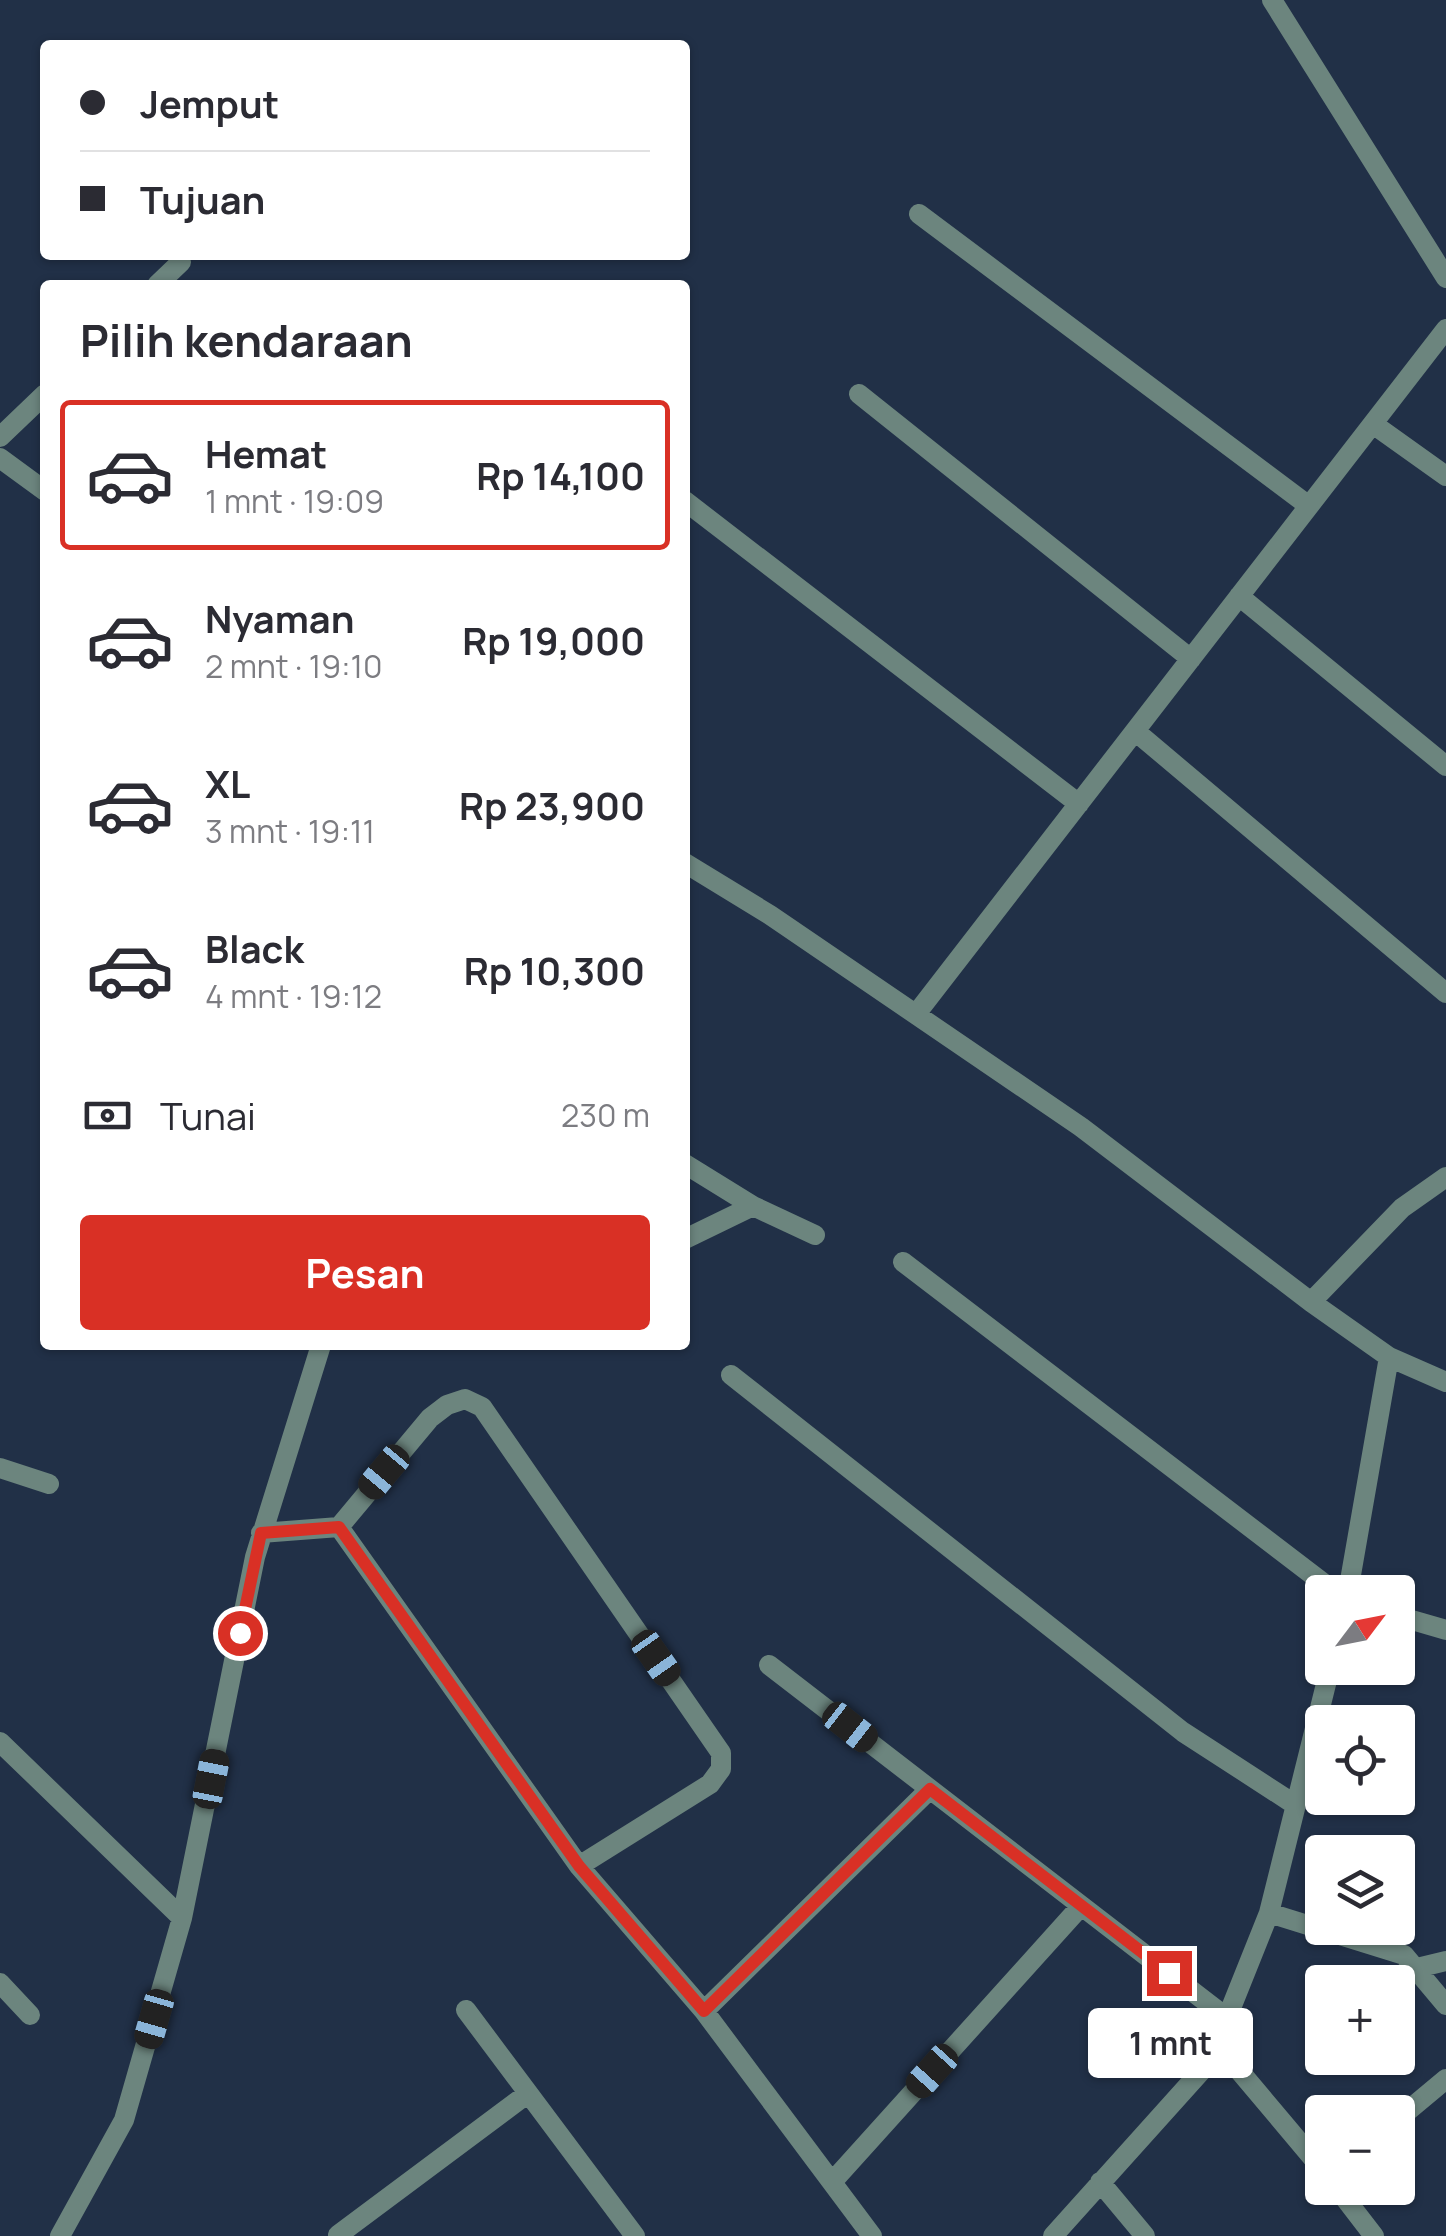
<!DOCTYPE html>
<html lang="id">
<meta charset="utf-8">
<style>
body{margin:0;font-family:Manrope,sans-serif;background:#f2f2f3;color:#2b2b33;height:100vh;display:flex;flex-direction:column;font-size:38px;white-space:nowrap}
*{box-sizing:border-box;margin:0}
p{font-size:32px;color:#7c7c81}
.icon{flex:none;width:55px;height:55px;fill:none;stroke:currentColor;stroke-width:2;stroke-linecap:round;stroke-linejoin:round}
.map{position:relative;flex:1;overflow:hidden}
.drawer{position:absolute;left:40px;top:280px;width:650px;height:1070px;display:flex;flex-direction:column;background:#fff;border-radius:10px;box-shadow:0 2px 8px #0004}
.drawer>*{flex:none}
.guide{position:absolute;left:40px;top:40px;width:650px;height:220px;border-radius:10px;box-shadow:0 2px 8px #0004;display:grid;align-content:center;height:220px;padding:0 40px;background:#fff}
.needle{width:65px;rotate:58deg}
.tools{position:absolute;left:1305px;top:1575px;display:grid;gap:20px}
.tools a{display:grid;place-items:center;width:110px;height:110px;border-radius:10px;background:#fff;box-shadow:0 2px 8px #0004;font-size:50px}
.end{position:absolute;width:45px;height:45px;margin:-22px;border:12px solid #d93025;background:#fff;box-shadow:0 0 0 5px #fff}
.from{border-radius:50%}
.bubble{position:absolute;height:70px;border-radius:10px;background:#fff;box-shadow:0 2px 8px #0004;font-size:32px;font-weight:700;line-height:70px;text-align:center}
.car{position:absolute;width:30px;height:60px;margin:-30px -15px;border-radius:12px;box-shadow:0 0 8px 2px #0007;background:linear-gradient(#222 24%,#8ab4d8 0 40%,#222 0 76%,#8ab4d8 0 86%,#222 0)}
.guide b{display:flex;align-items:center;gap:35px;height:95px;font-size:38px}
.guide b+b{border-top:2px solid #e1e1e2}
.guide i{width:25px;height:25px;background:#2b2b33}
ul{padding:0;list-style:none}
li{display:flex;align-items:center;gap:30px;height:150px;margin:0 20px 15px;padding:0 20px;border:5px solid transparent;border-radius:10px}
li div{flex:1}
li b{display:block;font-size:38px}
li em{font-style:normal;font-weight:700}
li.selected{border-color:#d93025}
li>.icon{width:90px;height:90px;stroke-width:1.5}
h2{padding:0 40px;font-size:45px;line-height:120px}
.pay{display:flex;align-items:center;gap:25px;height:110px;padding:0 40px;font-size:38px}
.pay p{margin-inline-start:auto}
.button{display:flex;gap:20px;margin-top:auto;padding:20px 40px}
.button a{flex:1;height:115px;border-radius:10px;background:#d93025;color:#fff;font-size:40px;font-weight:700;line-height:115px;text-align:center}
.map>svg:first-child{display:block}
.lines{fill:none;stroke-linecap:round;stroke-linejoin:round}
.minor{stroke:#6c857e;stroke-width:20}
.route{stroke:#d93025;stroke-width:12}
</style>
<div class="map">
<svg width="1446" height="2236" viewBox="0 0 1446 2236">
<rect width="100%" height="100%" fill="#213047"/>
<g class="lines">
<path class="minor" d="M1272 0 1446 278
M919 214 1309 506
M157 285 181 262
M859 394 1191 659
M1373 424 1446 476
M0 437 45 394
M0 458 45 491
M685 501 1079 804
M1239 596 1446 766
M1135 731 1446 993
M685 863 770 915 1081 1127 1311 1302 1389 1357 1446 1382
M916 1014 1446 329
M685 1164 753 1206 815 1235
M685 1239 753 1206
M903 1262 1335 1592
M1311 1302 1402 1208 1446 1177
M731 1375 1183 1732 1294 1804
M0 1468 49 1484
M339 1527 430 1418 447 1405 465 1399 482 1407 721 1753V1769L710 1784 579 1866
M261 1533 339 1527 579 1866 704 2011 872 2236
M1348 1592 1389 1357
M1398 1616 1446 1630
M769 1665 1227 2018
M0 1742 182 1918
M1269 1913 1404 1955 1446 2005
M1417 1968 1446 1961
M0 1983 30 2015
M466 2010 635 2236
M704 2011 930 1789
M1221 2049 1322 2169
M1398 2119 1446 2079
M833 2181 1081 1906
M1100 2182 1145 2236
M1337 2188 1374 2236
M338 2235 527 2094
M60 2236 124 2120 182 1918 255 1557 321 1345
M1053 2236 1221 2049 1227 2018 1269 1913 1330 1668"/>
</g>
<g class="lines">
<path class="route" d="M240 1633 261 1533 339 1527 579 1866 704 2011 930 1789 1169 1973"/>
</g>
</svg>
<div class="tools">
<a><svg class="needle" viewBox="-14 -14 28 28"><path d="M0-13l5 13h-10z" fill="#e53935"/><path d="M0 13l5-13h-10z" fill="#7c7c81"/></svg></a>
<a><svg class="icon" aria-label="locate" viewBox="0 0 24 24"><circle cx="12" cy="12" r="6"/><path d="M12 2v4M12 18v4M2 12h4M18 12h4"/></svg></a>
<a><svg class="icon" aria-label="layers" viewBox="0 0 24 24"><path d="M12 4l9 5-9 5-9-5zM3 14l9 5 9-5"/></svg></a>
<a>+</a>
<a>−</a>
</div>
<i class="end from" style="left:240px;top:1633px"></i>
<i class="end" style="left:1169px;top:1973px"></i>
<div class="bubble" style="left:1088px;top:2008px;width:165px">1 mnt</div>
<i class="car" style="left:384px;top:1472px;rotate:220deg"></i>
<i class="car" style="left:656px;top:1658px;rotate:145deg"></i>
<i class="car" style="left:850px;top:1727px;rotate:128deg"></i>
<i class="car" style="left:211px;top:1779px;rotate:11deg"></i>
<i class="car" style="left:154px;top:2019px;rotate:196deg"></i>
<i class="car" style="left:932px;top:2071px;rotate:222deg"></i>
<div class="guide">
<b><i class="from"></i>Jemput</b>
<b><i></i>Tujuan</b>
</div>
<section class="drawer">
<h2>Pilih kendaraan</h2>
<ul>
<li class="selected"><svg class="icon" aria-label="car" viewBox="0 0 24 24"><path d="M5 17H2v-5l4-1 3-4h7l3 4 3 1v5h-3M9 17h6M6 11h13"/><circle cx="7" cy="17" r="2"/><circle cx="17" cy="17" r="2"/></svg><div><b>Hemat</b><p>1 mnt · 19:09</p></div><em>Rp 14,100</em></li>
<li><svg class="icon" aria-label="car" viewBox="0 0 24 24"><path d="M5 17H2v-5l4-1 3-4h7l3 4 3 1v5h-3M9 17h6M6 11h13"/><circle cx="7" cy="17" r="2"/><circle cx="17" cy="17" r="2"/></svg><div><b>Nyaman</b><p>2 mnt · 19:10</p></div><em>Rp 19,000</em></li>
<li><svg class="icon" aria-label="car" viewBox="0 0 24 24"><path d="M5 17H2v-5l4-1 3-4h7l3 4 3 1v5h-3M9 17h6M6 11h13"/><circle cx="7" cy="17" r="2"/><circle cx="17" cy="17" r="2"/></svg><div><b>XL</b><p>3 mnt · 19:11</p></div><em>Rp 23,900</em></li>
<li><svg class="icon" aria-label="car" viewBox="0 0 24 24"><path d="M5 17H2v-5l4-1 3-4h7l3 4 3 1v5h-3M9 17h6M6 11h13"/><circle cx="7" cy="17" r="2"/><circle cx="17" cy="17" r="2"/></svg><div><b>Black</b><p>4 mnt · 19:12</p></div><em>Rp 10,300</em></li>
</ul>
<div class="pay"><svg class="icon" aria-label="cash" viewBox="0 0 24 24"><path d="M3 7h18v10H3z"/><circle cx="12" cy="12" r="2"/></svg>Tunai<p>230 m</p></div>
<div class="button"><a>Pesan</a></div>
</section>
</div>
